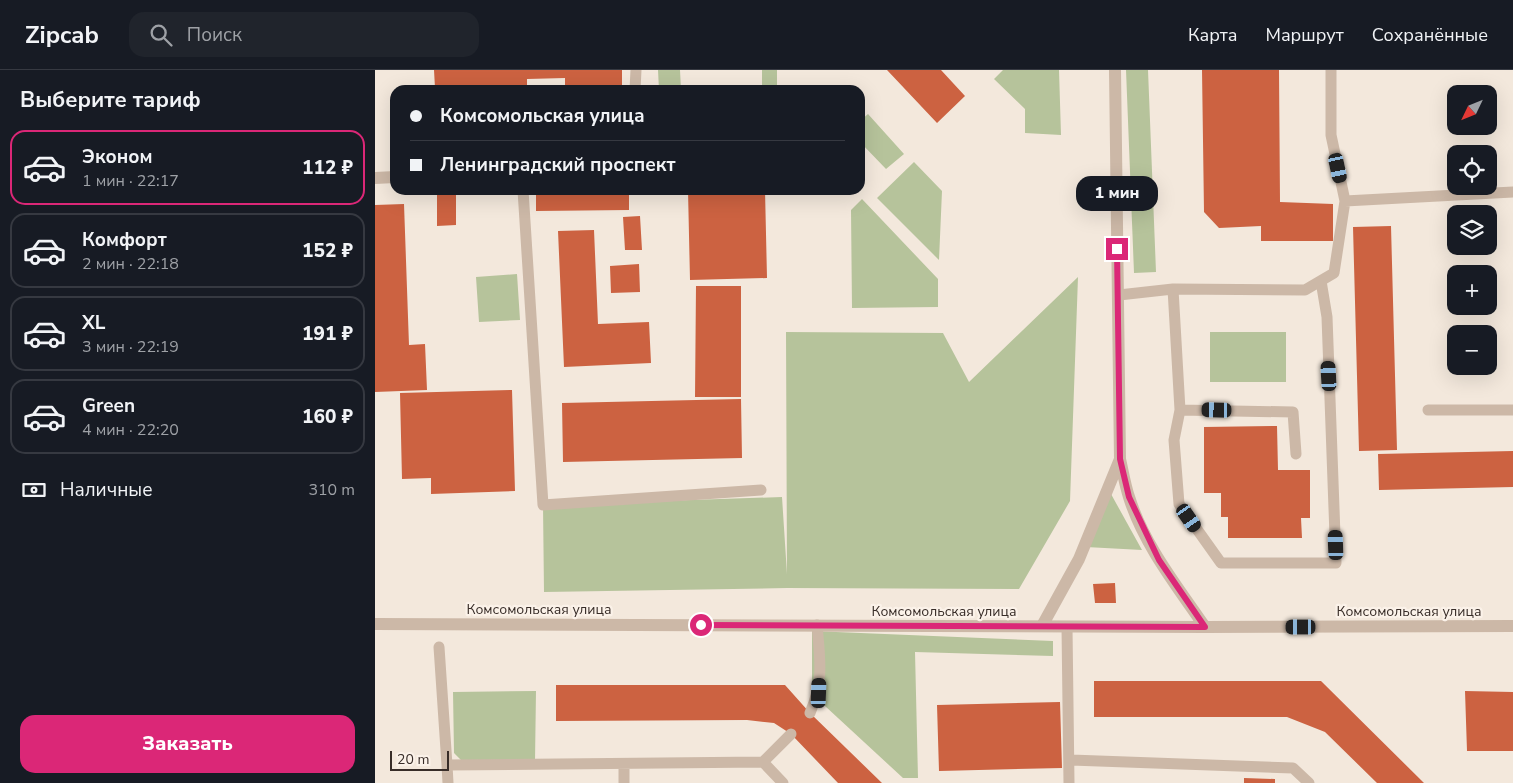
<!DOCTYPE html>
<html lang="ru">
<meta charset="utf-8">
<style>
body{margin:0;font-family:"Nunito Sans",sans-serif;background:#20242c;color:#f1f3f6;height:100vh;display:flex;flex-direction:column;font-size:19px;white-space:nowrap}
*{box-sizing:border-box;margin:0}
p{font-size:16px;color:#9ea1a6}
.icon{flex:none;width:28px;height:28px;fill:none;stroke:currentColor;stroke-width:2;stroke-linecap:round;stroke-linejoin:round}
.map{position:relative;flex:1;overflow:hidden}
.drawer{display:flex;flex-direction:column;background:#171b24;width:375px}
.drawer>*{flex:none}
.hud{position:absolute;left:15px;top:15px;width:475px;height:110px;border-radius:15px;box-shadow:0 5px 20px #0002;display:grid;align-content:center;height:110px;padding:0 20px;background:#171b24}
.needle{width:32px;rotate:227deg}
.buttons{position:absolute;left:1072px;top:15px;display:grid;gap:10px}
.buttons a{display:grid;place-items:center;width:50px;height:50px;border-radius:10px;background:#171b24;box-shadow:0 5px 20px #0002;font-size:25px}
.scale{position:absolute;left:15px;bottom:12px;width:59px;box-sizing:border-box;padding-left:5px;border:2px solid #382d28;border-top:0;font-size:14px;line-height:18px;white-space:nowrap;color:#382d28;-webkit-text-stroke:4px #fbf2e9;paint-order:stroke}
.end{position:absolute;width:22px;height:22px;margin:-11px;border:6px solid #db2777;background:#fff;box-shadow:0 0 0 2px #fff}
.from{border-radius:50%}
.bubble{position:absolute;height:35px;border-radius:15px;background:#171b24;box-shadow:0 5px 20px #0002;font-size:16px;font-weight:800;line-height:35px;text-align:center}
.car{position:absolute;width:15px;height:30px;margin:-15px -8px;border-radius:6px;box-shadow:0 0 4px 1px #0007;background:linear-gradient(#222 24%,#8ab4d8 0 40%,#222 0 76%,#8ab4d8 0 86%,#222 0)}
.hud b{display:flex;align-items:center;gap:18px;height:48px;font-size:19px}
.hud b+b{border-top:1px solid #363941}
.hud i{width:12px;height:12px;background:#f1f3f6}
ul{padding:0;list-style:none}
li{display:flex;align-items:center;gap:15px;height:75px;margin:0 10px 8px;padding:0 10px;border:2px solid #363941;border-radius:15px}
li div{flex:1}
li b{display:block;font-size:19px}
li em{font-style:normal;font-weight:800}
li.current{border-color:#db2777}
li>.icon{width:45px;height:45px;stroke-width:1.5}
h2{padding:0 20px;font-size:22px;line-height:60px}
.pay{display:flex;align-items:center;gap:12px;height:55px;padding:0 20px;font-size:19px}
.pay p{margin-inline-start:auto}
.cta{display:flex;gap:10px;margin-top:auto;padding:10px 20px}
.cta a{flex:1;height:58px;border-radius:15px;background:#db2777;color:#fff;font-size:20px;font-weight:800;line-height:58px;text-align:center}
header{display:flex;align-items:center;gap:30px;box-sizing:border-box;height:70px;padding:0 25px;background:#171b24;border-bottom:1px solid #363941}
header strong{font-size:24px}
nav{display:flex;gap:28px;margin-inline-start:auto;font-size:18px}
.search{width:350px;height:45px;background:#20242c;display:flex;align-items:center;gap:12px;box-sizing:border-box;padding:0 18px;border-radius:15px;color:#9ea1a6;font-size:19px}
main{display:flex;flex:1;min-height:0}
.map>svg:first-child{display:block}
.green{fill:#b6c39b}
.building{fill:#cc6241}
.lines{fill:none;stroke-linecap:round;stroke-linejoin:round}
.service{stroke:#ccb8a7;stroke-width:11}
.minor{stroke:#ccb8a7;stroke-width:12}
.tertiary{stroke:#ccb8a7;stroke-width:12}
.route{stroke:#db2777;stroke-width:6}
.labels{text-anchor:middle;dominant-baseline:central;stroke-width:4.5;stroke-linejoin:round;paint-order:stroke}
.street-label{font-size:14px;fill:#382d28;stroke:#fbf2e9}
</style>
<header>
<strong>Zipcab</strong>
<div class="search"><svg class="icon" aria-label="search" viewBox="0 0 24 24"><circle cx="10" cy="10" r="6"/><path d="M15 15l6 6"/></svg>Поиск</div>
<nav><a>Карта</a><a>Маршрут</a><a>Сохранённые</a></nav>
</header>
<main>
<section class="drawer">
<h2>Выберите тариф</h2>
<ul>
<li class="current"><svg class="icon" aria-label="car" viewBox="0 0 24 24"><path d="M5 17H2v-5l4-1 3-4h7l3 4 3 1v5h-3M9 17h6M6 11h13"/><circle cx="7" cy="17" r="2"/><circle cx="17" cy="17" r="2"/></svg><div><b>Эконом</b><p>1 мин · 22:17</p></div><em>112 ₽</em></li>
<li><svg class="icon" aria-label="car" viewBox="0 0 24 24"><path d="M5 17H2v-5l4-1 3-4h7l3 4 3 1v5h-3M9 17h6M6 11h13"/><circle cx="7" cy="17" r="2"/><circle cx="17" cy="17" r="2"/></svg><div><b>Комфорт</b><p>2 мин · 22:18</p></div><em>152 ₽</em></li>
<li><svg class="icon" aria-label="car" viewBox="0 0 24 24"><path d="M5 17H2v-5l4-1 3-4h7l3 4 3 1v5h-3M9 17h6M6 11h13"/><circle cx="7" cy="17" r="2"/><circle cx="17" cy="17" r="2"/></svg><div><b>XL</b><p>3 мин · 22:19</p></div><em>191 ₽</em></li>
<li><svg class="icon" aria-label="car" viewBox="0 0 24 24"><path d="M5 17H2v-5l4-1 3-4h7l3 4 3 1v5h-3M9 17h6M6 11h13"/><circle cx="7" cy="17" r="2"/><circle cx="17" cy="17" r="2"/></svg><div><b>Green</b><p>4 мин · 22:20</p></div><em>160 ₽</em></li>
</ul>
<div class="pay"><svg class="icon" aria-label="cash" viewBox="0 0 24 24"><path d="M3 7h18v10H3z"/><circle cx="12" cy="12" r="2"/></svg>Наличные<p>310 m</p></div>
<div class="cta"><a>Заказать</a></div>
</section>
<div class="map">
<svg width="1138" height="713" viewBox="0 0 1138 713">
<rect width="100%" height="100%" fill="#f3e8dc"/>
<path class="green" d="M283 0H305L306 20H284Z
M387 0H402V20H387Z
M628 0H684L686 65 650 63V39L619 9Z
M751 0H773L781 202 759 203Z
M493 44 529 84 511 99 485 72V51Z
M539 92 567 121 564 190 502 128Z
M487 129 563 209V237L477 238 476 140Z
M142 204 145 250 104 252 101 207Z
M703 207 695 431 644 519 412 518 169 522 168 435 407 427 412 504 411 262 568 263 594 312Z
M835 262H911V312H835Z
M736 424 767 480 711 477Z
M437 561 678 571V586L540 582 543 708H528L437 624Z
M161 621 160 691 88 692 79 683 78 622Z"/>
<path class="building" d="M59 0H247V16H190V8L152 9V16L60 18Z
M512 0H566L590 26 562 53Z
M827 0H904L905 132 958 134V171H886V156L844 158 829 142Z
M161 120H254V140L161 141Z
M313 120H390L392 208 315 210Z
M62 124H81V155L62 156Z
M29 134 34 275 50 274 52 320 0 322V135Z
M265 146 267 180H250L248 147Z
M1016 156 1022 380 984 381 978 157Z
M219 160 223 254 274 252 276 293 189 297 183 161Z
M1087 176H1111V180L1087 181Z
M264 194 265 222 236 223 235 196Z
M321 216H366V327H320Z
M137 320 140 421 56 424V408L27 409 25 323Z
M366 329 367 388 188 392 187 333Z
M902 356 903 400H935V448H926L927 468H853V447H846V423H829V357Z
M1138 381V417L1004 420 1003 384Z
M740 513 741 533H720L718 514Z
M719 611H946L1049 713H1002L950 662 912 647H719Z
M181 615H410L435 643 507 713H463L416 664 399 653 372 650 181 651Z
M1090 621 1138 622V681H1092Z
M685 632 687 698 564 701 562 635Z
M869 708 900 709V713H869Z"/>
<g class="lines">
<path class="service" d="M260 20 261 0
M148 120 168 435 386 420
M970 131 1138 122
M798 219 805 340 918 342 921 384
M744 225 798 219 930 220 959 203 970 131 956 65V0
M805 340 799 370 804 434 846 493H961L952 247 946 211
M1053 340H1138
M692 557 694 713
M64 577 72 695
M435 643C449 611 445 589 442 555
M696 690 918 698 934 713
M388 692 416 664
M249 694V713
M73 713 72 695 388 692 408 713"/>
<path class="minor" d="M0 108 20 107"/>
<path class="tertiary" d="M740 0 745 389C748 402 750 415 754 427 769 475 802 516 830 557
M0 554 830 557 1138 556
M667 556 704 489 745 389"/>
</g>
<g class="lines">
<path class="route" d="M326 555 830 557 784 490 754 427 745 389 742 179"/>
</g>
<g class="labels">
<g class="street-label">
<text x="164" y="539">Комсомольская улица</text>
<text x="569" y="541">Комсомольская улица</text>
<text x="1034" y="541">Комсомольская улица</text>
</g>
</g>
</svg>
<div class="buttons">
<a><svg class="needle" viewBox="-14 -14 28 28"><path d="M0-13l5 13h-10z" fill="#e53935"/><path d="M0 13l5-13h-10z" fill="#9ea1a6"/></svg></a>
<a><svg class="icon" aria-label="locate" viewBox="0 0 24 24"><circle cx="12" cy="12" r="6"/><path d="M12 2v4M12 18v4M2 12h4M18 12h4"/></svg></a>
<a><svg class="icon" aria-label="layers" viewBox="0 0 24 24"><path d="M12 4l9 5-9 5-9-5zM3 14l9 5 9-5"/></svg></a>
<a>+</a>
<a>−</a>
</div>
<div class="scale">20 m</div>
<i class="end from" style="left:326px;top:555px"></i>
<i class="end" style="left:742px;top:179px"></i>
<div class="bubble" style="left:701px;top:106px;width:82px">1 мин</div>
<i class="car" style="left:963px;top:98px;rotate:168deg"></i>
<i class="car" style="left:954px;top:306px;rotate:357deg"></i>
<i class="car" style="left:842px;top:340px;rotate:271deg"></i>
<i class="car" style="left:814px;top:448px;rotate:145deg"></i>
<i class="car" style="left:961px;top:475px;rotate:358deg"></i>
<i class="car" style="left:926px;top:557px;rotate:270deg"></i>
<i class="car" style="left:444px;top:623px;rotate:2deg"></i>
<div class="hud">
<b><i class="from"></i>Комсомольская улица</b>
<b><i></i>Ленинградский проспект</b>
</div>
</div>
</main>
